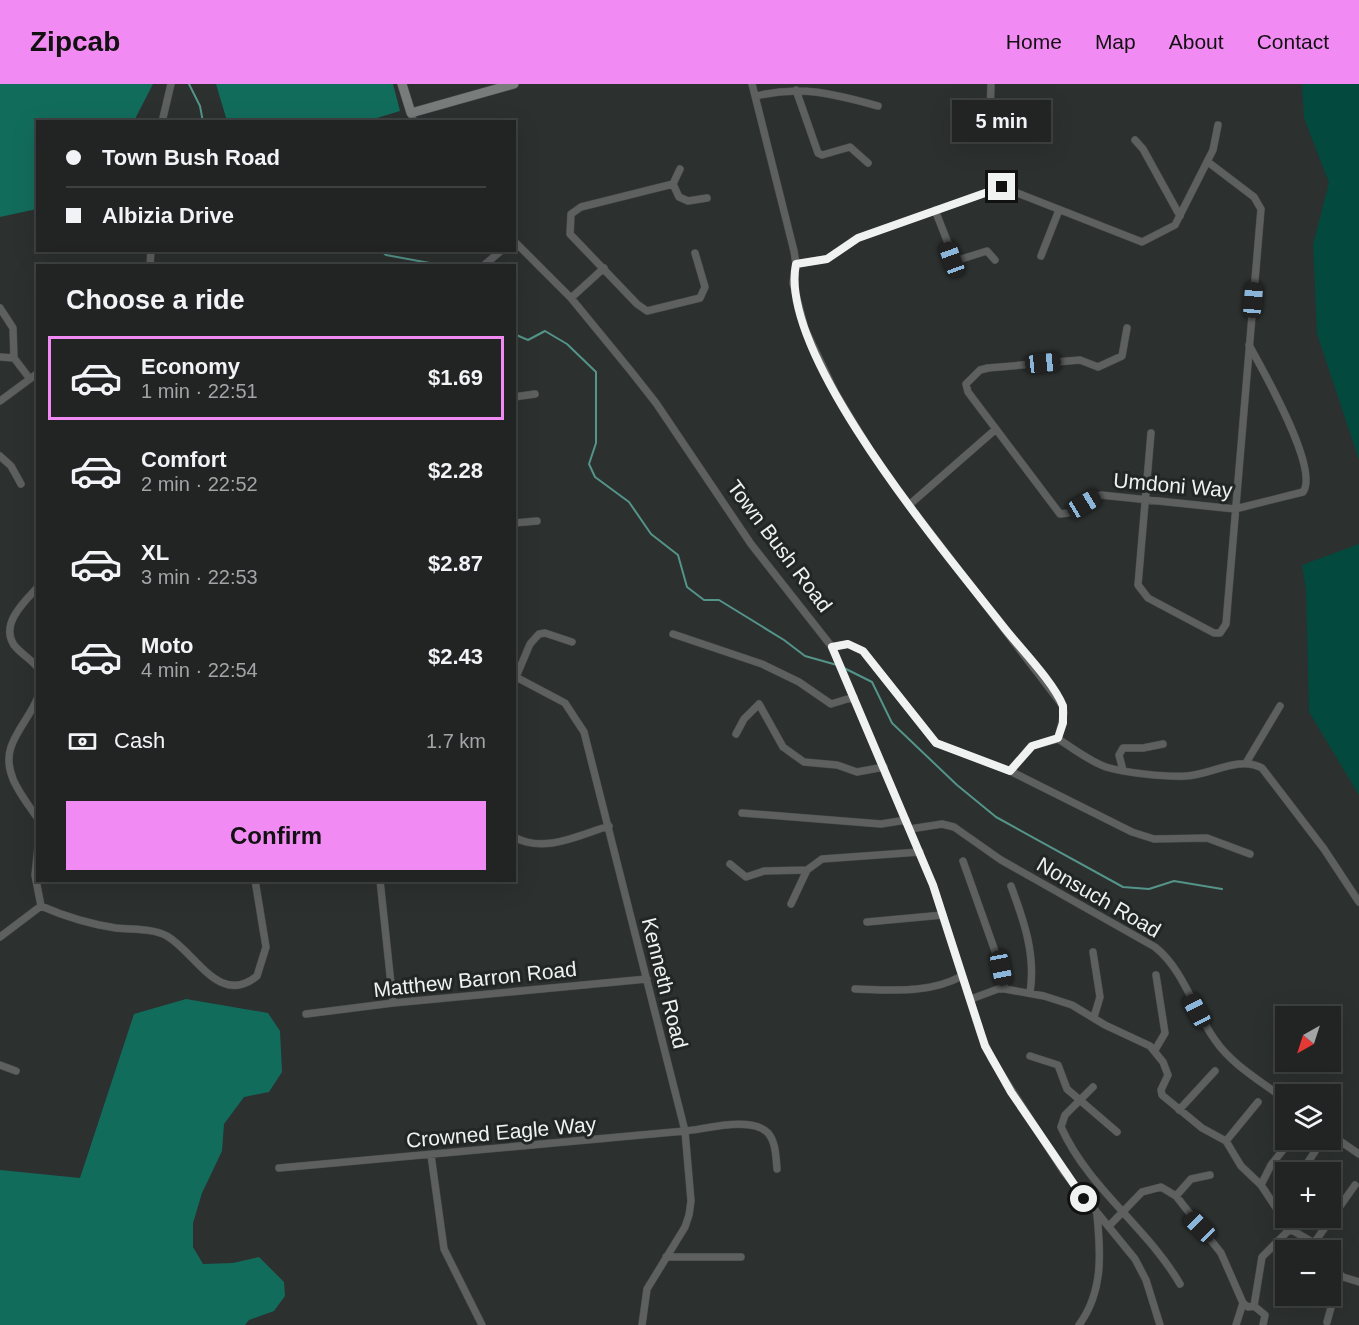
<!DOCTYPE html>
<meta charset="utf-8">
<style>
body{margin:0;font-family:Arial,sans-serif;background:#2d3030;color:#f1f3f6;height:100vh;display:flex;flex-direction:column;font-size:22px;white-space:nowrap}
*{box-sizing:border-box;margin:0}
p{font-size:20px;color:#a2a4a6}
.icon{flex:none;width:33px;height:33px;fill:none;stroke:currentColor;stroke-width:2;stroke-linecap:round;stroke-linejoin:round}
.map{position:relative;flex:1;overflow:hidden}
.drawer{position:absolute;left:36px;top:180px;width:480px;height:618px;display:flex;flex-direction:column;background:#212423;border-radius:0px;box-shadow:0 6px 24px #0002,0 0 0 2px #3e4141}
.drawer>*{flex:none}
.top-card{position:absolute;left:36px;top:36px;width:480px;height:132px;border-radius:0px;box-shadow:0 6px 24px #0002,0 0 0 2px #3e4141;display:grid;align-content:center;height:132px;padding:0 30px;background:#212423}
.needle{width:39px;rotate:219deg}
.fabs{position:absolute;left:1275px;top:922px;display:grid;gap:12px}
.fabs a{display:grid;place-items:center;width:66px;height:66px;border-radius:0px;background:#212423;box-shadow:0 6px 24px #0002,0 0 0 2px #3e4141;font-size:30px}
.end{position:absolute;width:27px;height:27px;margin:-14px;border:8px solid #eff2f1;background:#111;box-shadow:0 0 0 3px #111}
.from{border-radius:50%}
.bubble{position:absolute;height:42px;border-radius:0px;background:#212423;box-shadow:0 6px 24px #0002,0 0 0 2px #3e4141;font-size:20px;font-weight:700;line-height:42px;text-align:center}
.car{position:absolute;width:18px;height:36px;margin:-18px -9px;border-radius:8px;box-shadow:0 0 4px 2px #0007;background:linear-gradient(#222 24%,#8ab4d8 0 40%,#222 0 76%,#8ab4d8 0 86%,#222 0)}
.top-card b{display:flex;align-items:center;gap:21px;height:57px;font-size:22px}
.top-card b+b{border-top:2px solid #3e4141}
.top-card i{width:15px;height:15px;background:#f1f3f6}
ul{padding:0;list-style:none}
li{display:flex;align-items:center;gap:18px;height:84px;margin:0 12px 9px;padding:0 18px;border:3px solid transparent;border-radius:0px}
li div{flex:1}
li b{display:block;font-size:22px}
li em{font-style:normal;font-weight:700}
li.selected{border-color:#f28af3}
li>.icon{width:54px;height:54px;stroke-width:1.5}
h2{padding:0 30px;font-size:27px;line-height:72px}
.pay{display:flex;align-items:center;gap:15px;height:66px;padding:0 30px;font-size:22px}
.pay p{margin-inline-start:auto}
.primary-button{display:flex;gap:12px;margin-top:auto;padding:12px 30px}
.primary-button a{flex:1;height:69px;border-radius:0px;background:#f28af3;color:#111;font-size:24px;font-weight:700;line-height:69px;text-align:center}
header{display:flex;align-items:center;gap:36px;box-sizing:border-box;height:84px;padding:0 30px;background:#f28af3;color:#111}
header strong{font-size:28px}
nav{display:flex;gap:33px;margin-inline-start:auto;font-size:21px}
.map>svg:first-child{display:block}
.green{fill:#04493d}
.forest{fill:#126c5c}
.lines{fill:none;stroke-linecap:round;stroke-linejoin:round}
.stream{stroke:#549489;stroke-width:2}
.street-casing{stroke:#474b4a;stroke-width:8}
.secondary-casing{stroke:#474b4a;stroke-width:10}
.street{stroke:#5e6060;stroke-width:7}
.secondary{stroke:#787c7b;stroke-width:9}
.route{stroke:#eff2f1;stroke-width:8}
.labels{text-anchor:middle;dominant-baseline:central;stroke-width:6;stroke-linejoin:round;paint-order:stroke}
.street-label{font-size:21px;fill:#eff2f1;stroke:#222625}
</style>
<header>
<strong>Zipcab</strong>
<nav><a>Home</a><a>Map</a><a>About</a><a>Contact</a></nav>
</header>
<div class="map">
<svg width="1359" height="1241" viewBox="0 0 1359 1241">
<rect width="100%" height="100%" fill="#2c302f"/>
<path class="green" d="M1302 0H1359V376L1317 250 1313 160 1329 99 1304 34Z
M1359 460V711L1309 628 1306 506 1302 481Z"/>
<path class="forest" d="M0 0H153L134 37 38 38 37 125 0 133Z
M216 0H393L400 27 367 37H227Z
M186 915 268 929 280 947 282 988 269 1008 244 1013 224 1040 222 1067 202 1109 193 1139V1163L203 1180 233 1179 259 1173 284 1198 285 1212 274 1227 249 1236 245 1241H0V1086L80 1094 134 930Z"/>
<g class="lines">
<path class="stream" d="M189 0 200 22 203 38
M380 166 386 171 446 182
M514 250 528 256 545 247 567 260 596 288V359L589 380 595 393 629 418 651 450 678 471 687 503 704 516H719L784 556 805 572 837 581
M842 583 872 598 892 639 957 701 996 733 1123 803 1149 805 1174 797 1222 805"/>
<g class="street-casing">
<path id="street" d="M752 0 794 167 796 180 793 199 805 245 835 308 871 368 909 421 1063 622 1064 629 1058 655 1031 662 1010 687
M796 6 818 69 822 71 850 63 868 79
M756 12C802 1 834 10 878 22
M411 29 414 38
M990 35 991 0
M162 38 171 0
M1135 56 1143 65 1180 132
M680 85 673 100 679 113 688 117 707 114
M673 100 581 123 571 130 570 150 637 220 647 227 700 214 705 203 695 169
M935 126 955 177 987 167 995 176
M514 157 571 214 630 286 656 319 751 460 832 563 933 801 980 948 991 974 1064 1088 1135 1175 1146 1196 1160 1241
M1041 172 1059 126
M796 180 827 175 857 154 1002 103 1142 158 1175 141 1213 66 1218 41
M150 182 151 166
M483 182 502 166
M571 214 604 184
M0 224 13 244 14 274 30 295
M1127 244 1122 272 1098 283 1080 276 988 284 980 286 966 300 968 308 1060 430 1068 429 1101 411 1235 425 1303 408C1320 385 1262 285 1249 261
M0 273 14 274
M514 313 535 310
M0 317 38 289
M1151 349 1138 501 1148 514 1214 549H1220L1226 540 1261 125 1254 113 1208 78
M0 372 11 382 21 400
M909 421 996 345
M514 439 537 437
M38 503C24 518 0 540 14 561 21 570 31 575 38 584
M673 550 762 580 799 598 831 620 854 613
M832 563 848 560 863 567 936 659 1010 687 1132 748 1154 755 1207 754 1250 770
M514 592 565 619 584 648 685 1047 691 1117 689 1131 685 1143 647 1205 642 1241
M516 593 530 560 539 550 545 549 572 558
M38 613C31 631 17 645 11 663 2 690 24 714 38 735
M736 650 744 635 759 620 783 663 804 678 837 681 857 688 884 683
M1058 655C1073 664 1089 677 1106 683 1125 689 1165 693 1186 692 1211 691 1239 671 1262 684L1324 765 1359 818
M1246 679 1280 622
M1123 686 1119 671 1123 664H1143L1163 660
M742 729 881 740 906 736
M910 745 942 740 954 743 1001 776 1155 863C1184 886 1194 927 1215 956 1232 981 1262 998 1286 1016
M514 753C544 770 579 751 609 742
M38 763 35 791 41 822
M963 777 1001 884 1005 905
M730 780 746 793 764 787 807 786
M380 796 393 919
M1011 802C1024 837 1036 871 1030 909
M791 820 807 786 822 775 920 768
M867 838 943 831
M0 853 41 822C66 833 89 840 116 844 133 846 152 844 167 852 196 869 219 923 257 892L266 863 255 796
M1093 868 1100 913 1094 933
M855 905C892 906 929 910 962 892
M971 915 998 905H1005L1044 912 1072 921 1105 941 1150 962 1163 978 1168 991 1161 1006 1162 1011 1202 1044 1226 1057 1241 1082 1261 1101 1290 1145 1314 1159 1319 1167
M306 930 393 919 647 895
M1155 966 1165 949 1156 891
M1030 972 1058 981 1067 1005 1117 1048
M0 981 16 987
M1093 1003 1065 1031 1061 1043C1089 1105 1147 1143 1180 1200
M1179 1026 1215 987
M1330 1050 1359 1070
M1226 1057 1258 1018
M431 1071 444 1165 482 1241
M279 1084 685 1047C706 1045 752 1032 768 1049 776 1058 776 1074 777 1085
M1301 1089 1319 1061
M1261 1101 1271 1081 1291 1056
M1176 1112 1191 1095 1210 1091
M1278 1130 1286 1117
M1109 1142 1142 1108 1161 1103 1176 1112 1221 1169 1243 1219 1236 1241
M1314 1159 1355 1101
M666 1173H741
M1330 1182 1343 1193 1359 1198
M1243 1219 1248 1223 1254 1222 1262 1173 1290 1145
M1254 1222 1265 1231 1263 1241
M1327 1238 1340 1191
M1079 1241C1103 1208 1101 1171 1097 1131"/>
</g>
<g class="secondary-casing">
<path id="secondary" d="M402 0 411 29 514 0"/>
</g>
<use href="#street" class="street"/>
<use href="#secondary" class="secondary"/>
</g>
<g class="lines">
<path class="route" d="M1002 103 858 154 827 175 796 180C777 271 949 473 1006 546 1022 566 1054 599 1063 622V639L1058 654 1032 662 1010 687 936 659 863 567 848 560 832 563 933 801 985 962 1011 1008 1084 1115"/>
</g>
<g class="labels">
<g class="street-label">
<text transform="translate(1173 401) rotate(5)">Umdoni Way</text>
<text transform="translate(780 462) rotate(53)">Town Bush Road</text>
<text transform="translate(1099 813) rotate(30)">Nonsuch Road</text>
<text transform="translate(475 895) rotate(-6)">Matthew Barron Road</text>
<text transform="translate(665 899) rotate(76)">Kenneth Road</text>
<text transform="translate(501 1048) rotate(-5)">Crowned Eagle Way</text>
</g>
</g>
</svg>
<div class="fabs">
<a><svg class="needle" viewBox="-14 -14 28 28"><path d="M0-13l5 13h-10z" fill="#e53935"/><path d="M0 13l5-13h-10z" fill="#a2a4a6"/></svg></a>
<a><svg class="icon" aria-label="layers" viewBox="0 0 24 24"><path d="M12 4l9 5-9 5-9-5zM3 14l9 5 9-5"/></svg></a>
<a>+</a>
<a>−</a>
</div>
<i class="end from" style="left:1084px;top:1115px"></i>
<i class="end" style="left:1002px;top:103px"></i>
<div class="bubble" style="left:952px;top:16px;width:99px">5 min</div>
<i class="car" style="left:952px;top:175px;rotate:340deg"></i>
<i class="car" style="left:1253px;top:216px;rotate:5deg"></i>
<i class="car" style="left:1043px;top:279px;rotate:84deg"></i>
<i class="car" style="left:1084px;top:420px;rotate:59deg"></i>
<i class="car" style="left:1001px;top:884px;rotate:169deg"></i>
<i class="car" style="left:1197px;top:927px;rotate:332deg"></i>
<i class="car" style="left:1200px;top:1143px;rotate:315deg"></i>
<div class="top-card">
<b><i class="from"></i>Town Bush Road</b>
<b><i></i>Albizia Drive</b>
</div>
<section class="drawer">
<h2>Choose a ride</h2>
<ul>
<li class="selected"><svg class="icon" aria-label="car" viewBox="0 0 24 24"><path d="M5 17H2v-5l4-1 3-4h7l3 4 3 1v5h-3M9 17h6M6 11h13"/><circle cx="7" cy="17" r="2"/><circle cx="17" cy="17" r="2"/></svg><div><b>Economy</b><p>1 min · 22:51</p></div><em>$1.69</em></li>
<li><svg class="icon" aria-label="car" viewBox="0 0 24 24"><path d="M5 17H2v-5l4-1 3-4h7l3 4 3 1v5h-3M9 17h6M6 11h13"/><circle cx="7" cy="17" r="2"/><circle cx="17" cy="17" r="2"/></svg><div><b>Comfort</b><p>2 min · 22:52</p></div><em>$2.28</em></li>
<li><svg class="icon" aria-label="car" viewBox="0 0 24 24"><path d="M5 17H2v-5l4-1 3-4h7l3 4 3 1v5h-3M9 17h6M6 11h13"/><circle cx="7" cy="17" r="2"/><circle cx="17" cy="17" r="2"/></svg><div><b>XL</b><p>3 min · 22:53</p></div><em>$2.87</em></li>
<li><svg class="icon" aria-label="car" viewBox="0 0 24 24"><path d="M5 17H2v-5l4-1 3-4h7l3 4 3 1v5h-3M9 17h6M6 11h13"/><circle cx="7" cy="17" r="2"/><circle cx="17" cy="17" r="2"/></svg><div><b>Moto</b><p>4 min · 22:54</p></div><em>$2.43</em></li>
</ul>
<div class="pay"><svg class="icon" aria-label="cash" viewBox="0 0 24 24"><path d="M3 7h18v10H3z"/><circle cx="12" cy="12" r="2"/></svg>Cash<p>1.7 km</p></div>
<div class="primary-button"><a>Confirm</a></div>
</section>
</div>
